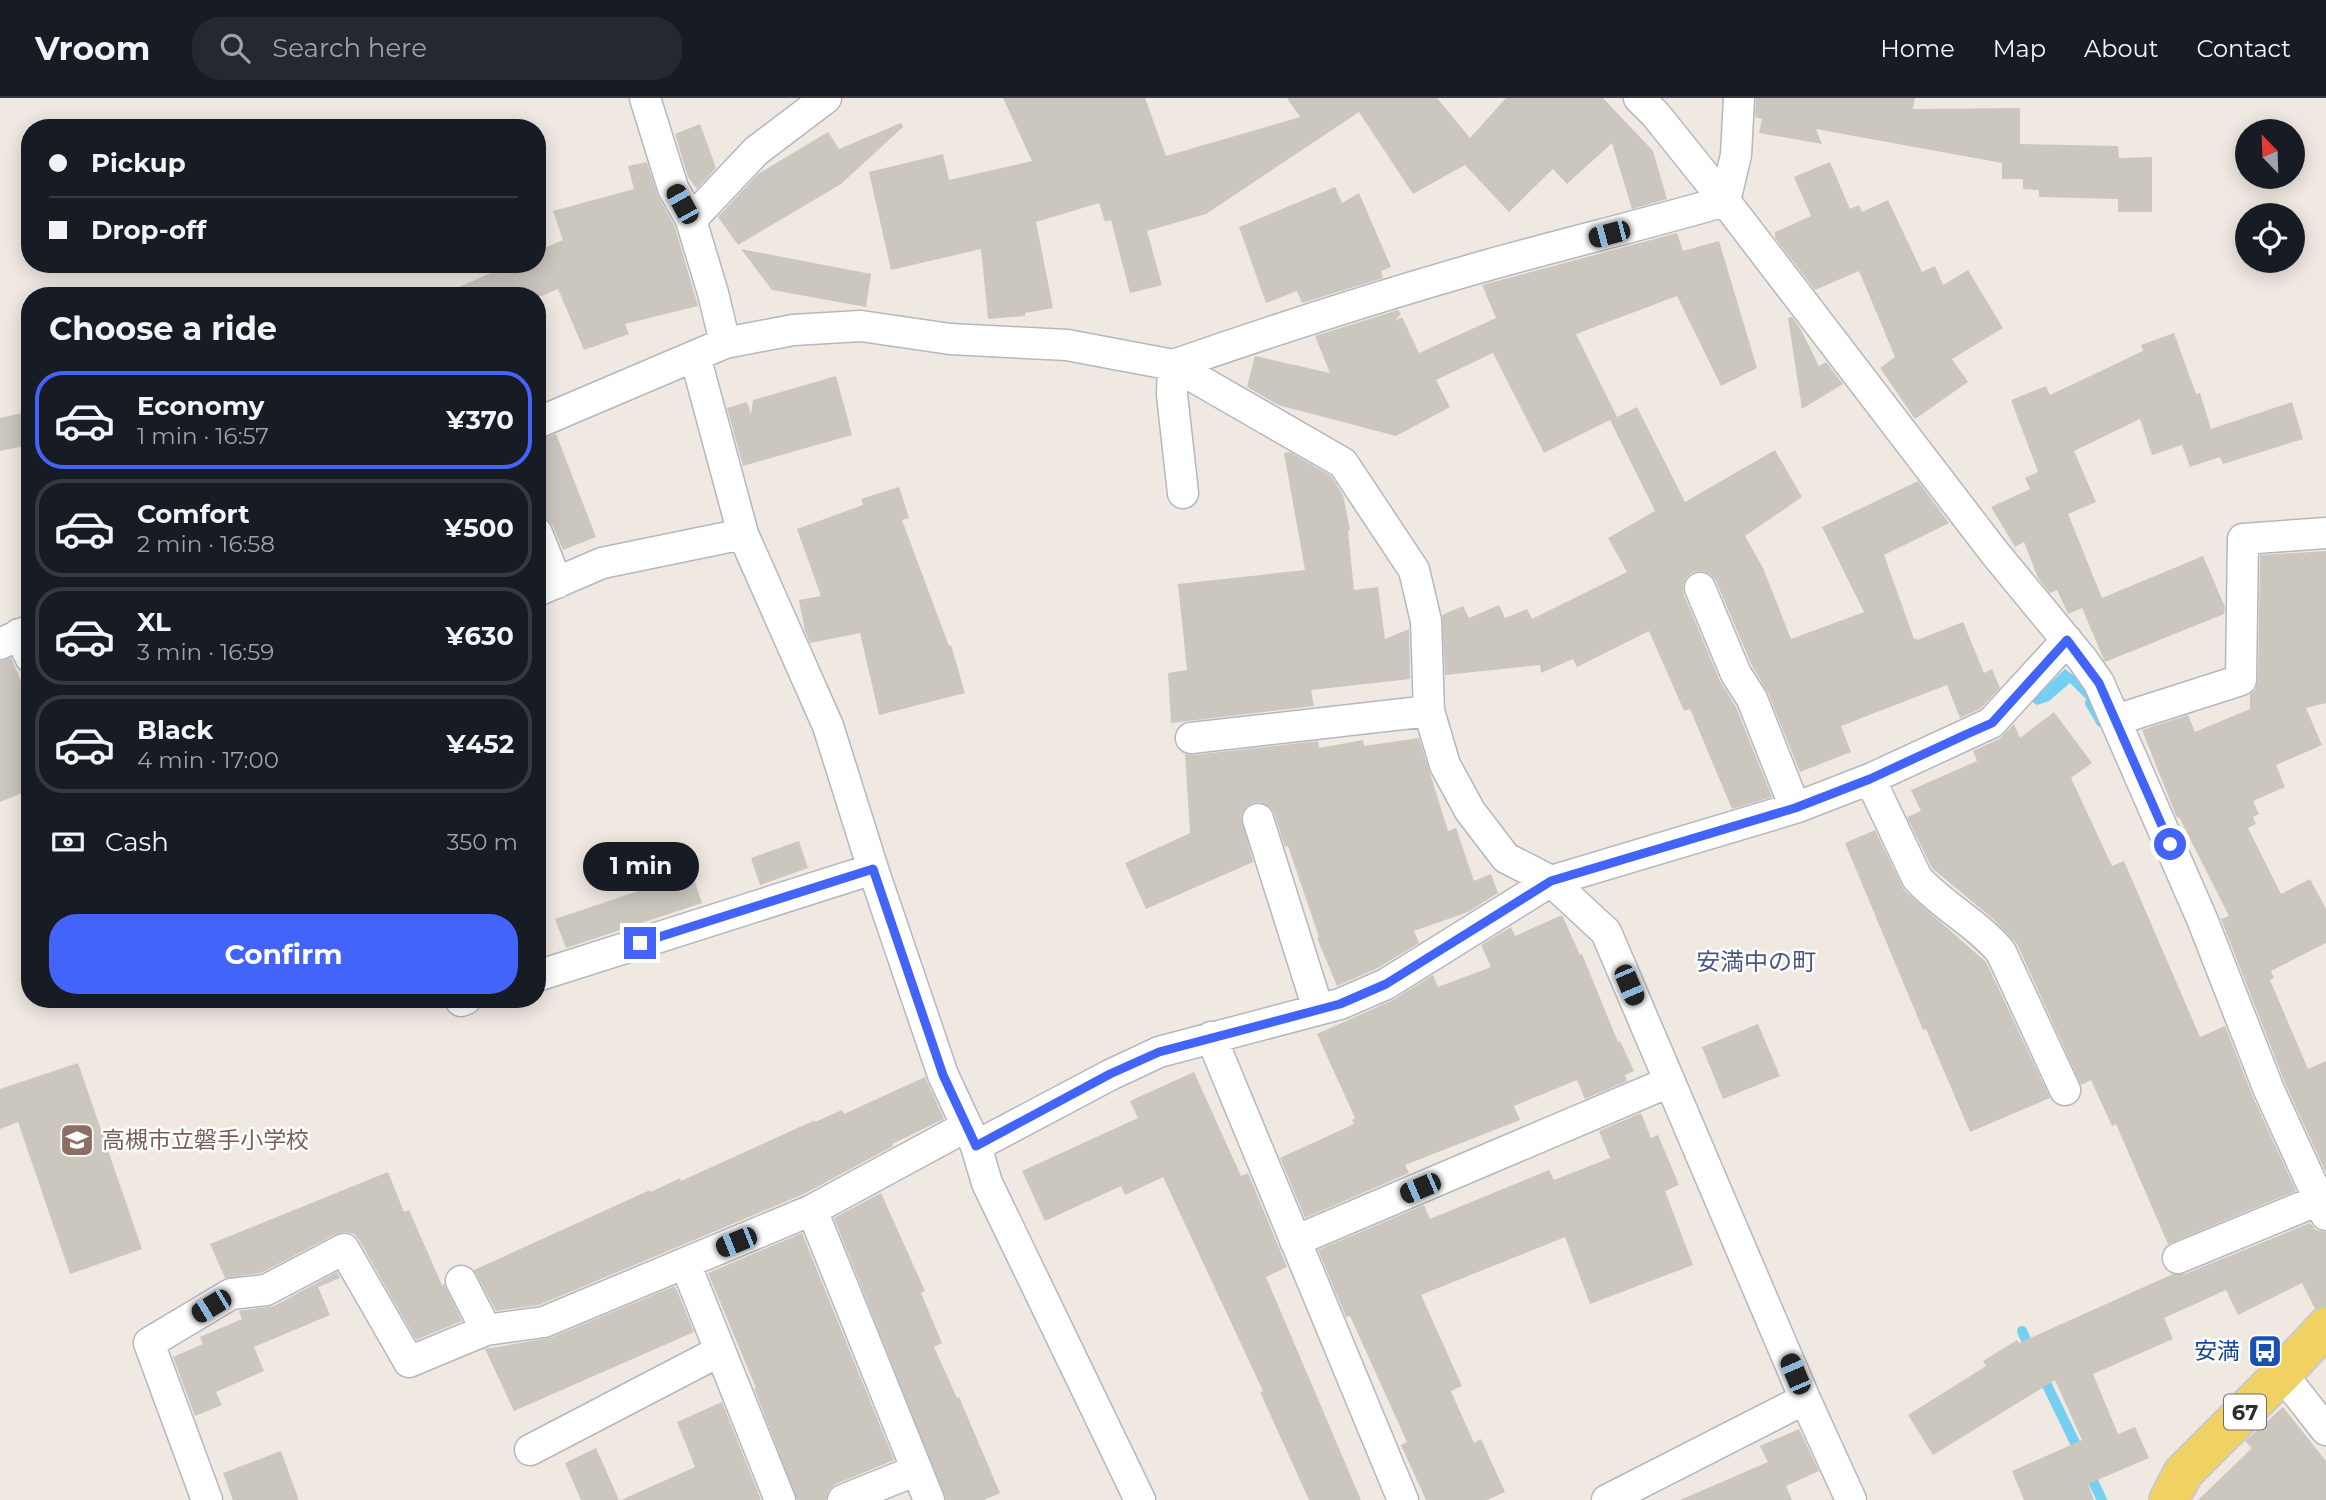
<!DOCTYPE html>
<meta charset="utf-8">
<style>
body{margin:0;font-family:Montserrat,"Noto Sans JP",sans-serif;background:#242831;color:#f1f3f6;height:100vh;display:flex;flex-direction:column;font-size:26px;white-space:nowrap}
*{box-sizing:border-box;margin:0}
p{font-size:23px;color:#9ea1a6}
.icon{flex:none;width:38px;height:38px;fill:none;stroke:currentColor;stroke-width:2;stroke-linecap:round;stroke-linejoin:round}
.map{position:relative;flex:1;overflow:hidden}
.side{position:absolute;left:21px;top:189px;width:525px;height:721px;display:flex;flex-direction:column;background:#171b24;border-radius:28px;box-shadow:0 4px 18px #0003}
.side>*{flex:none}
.top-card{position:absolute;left:21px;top:21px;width:525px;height:154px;border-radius:28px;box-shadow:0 4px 18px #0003;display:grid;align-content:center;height:154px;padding:0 28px;background:#171b24}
.needle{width:46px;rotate:337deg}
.fabs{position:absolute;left:2235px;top:21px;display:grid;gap:14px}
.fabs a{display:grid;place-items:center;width:70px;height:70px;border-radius:50%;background:#171b24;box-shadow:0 4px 18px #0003;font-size:35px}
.end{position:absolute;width:32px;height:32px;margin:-16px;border:9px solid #4264fb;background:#fff;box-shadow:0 0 0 4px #fff}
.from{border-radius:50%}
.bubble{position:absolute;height:49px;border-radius:24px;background:#171b24;box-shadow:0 4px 18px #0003;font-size:23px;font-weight:700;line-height:49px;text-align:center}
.car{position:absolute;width:21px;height:42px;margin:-21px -10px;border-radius:9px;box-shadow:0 0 5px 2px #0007;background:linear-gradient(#222 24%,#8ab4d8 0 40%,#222 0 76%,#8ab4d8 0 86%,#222 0)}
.top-card b{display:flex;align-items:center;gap:24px;height:66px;font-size:26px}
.top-card b+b{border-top:2px solid #363941}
.top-card i{width:18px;height:18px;background:#f1f3f6}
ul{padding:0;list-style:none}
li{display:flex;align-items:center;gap:21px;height:98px;margin:0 14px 10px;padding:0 14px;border:4px solid #363941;border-radius:28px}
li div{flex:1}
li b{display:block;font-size:26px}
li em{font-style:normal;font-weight:700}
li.on{border-color:#4264fb}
li>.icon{width:63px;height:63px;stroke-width:1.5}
h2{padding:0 28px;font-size:32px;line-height:84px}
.pay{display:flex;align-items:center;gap:18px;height:77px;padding:0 28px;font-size:26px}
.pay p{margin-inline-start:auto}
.button{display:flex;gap:14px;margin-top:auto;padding:14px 28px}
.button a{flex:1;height:80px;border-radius:28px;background:#4264fb;color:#fff;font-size:28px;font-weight:700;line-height:80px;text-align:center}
header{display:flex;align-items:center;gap:42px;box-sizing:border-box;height:98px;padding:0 35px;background:#171b24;border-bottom:2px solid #363941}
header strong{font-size:33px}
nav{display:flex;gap:38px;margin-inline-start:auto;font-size:24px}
.search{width:490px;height:63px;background:#242831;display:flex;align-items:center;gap:18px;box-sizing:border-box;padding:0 24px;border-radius:28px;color:#9ea1a6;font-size:26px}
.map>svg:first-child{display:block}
.water{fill:#75cff0}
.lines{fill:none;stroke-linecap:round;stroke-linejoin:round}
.stream{stroke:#75cff0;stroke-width:10}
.building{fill:#cbc7bf}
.minor-casing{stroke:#b4b7c1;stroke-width:33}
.primary-casing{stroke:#c9c9c9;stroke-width:42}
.minor{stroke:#fff;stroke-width:30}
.primary{stroke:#f2d163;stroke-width:38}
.route{stroke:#4264fb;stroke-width:9}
.labels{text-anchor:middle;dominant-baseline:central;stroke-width:5;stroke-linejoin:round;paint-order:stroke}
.shield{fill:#fff;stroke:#6d6d6d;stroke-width:2}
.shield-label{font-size:21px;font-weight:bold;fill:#2e2e2e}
.education-label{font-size:23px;fill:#785e54;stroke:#fff;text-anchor:start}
.transit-label{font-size:23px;fill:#164399;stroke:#fff;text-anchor:end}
.neighbourhood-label{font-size:24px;fill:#4d5680;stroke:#fff}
</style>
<header>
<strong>Vroom</strong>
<div class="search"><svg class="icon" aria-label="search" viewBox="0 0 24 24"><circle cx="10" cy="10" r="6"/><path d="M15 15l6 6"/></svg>Search here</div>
<nav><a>Home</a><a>Map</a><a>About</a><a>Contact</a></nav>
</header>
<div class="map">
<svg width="2326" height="1402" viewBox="0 0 2326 1402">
<rect width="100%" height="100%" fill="#efe9e1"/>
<path class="water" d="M2065 571 2082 584 2090 605 2070 585 2049 603 2037 607 2031 603Z"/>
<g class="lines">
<path class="stream" d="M2090 605 2101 624
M2022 1233 2031 1253
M2042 1277 2081 1357
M2087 1371 2102 1402"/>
</g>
<path class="building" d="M1003 0H1145L1166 58 1300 19 1287 0H1437L1470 40 1506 0H1603L1653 53 1667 101 1632 111 1612 45 1567 86 1553 71 1509 114 1465 67 1413 96 1359 14 1206 116 1147 133 1162 187 1130 195 1111 122 1105 124 1099 105 1036 124 1053 210 1025 215V218L988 221 981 151 891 172 869 74 943 56 949 82 1032 63Z
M1756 0H1915L1913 11 2020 10V46L2118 48 2119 60 2152 59V114H2118V101L2039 99V92L2023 91V81H2002V65L1816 31 1822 46 1759 35 1762 21 1755 19Z
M901 25 903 29 841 86 738 147 718 119 758 76 828 34 839 51Z
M700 26 716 70 697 91 688 79 675 36Z
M647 64 658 98 675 129 698 208 625 226 629 236 584 252 558 191 537 200V198H438L512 166H537V153L563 142 553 113 634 91 628 68Z
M1830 64 1850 111 1859 107 1862 114 1888 102 1922 174 1935 168 1943 187 1968 172 2003 230 1952 261 1968 284 1915 321 1880 270 1895 259 1859 173 1815 192 1775 140V134L1811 118 1794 79Z
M1335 89 1342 105 1359 95 1391 169 1381 173 1383 180 1302 205 1297 193 1266 205 1239 129Z
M1677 135 1683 153 1719 143 1757 270 1721 288 1677 198 1576 236 1617 319 1637 309 1685 404 1775 352 1802 399 1745 438 1763 470 1791 541 1864 514 1822 429 1918 383 1949 425 1884 457 1914 541 1916 540 1917 542 1963 524 1984 575 1992 571 2000 590 1980 611 1960 620 1947 587 1841 628 1851 654 1800 674 1768 595 1752 568 1716 483 1711 477 1703 473 1693 474 1687 479 1683 487 1684 497 1720 583 1736 609 1772 699 1732 711 1690 611 1684 613 1649 533 1577 569 1573 561 1541 575 1540 567 1445 577 1442 517 1463 508 1469 520 1499 507 1505 520 1527 511 1532 521 1627 474 1608 440 1655 413 1610 322 1544 355 1493 255 1436 282 1450 309 1396 338 1278 307 1247 289 1255 258 1330 275 1315 238 1398 212 1401 216 1394 223 1402 219 1419 255 1496 220 1482 187Z
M741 151 871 176 866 209 772 192Z
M1792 219 1800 230 1819 268 1826 264 1843 286 1802 311 1788 220Z
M2174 235 2196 296 2200 295 2211 331 2292 304 2303 341 2223 366 2220 359 2190 369 2182 347 2152 357 2140 321 2074 353 2096 404 2068 416 2102 500 2203 458 2225 509 2224 516 2105 564 2082 510 2068 516 2057 492 2050 495 2038 480 2024 444 2015 449 1991 409 2030 391 2025 380 2038 374 2011 302 2046 288 2050 297 2143 253 2141 247Z
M836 278 852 337 743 368 727 310 747 304 751 316 753 302Z
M30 313V347L0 353V320Z
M556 336 596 439 563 452 553 428 547 421 537 418V342Z
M1290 354 1331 378 1343 397 1350 432 1348 433 1354 492 1378 489 1385 541 1409 531 1410 581 1311 592 1314 608 1171 625 1168 575 1187 572 1178 486 1305 472 1284 355Z
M899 389 909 420 902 422 949 548 951 547 965 595 879 617 860 535 810 545 805 533 799 502 821 498 797 431 863 407 861 401Z
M2326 453V605L2306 610 2322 647 2276 667 2285 689 2253 703 2259 716 2253 719 2256 726 2248 730 2281 796 2310 781 2326 811V845L2271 873 2274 880 2270 882 2308 971 2326 963V1075L2285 985 2221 821 2229 818 2179 719 2177 720 2142 632 2188 617 2195 634 2250 611V596L2255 592 2258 582 2260 457Z
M11 560 30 603V692L0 704V563Z
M2054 614 2092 665 2071 680 2112 768 2124 763 2200 939 2225 928 2253 999 2296 1093 2168 1146 2116 1026 2112 1028 2091 982 2081 987 2017 846 1993 821 1932 770 1907 719 1921 713 1911 692 1977 663 1973 653 1999 641 2014 626 2020 640Z
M1419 640 1448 733 1456 730 1474 783 1491 776 1498 795 1468 814 1414 833 1419 845 1378 870 1337 888 1317 840 1319 839 1288 748 1285 749 1274 715 1269 708 1261 704 1252 705 1246 709 1241 718 1253 764 1146 811 1125 765 1190 735 1185 656 1193 657 1318 643 1319 650 1363 642 1364 648Z
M1875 732 1904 792 1986 864 2050 1000 1970 1034 1926 931 1923 932 1845 745Z
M799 743 808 770 760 787 751 760Z
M692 775 702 805 566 850 555 821Z
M1562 817 1580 857 1582 856 1618 944 1620 943 1634 973 1625 977 1627 983 1585 1001 1577 982 1514 1008 1520 1022 1405 1067 1409 1075 1305 1120 1280 1060 1354 1026 1352 1022 1355 1020 1317 936 1393 902 1433 877 1438 889 1491 869 1481 847 1511 829 1515 838Z
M1758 926 1780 978 1723 1001 1702 949Z
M78 965 142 1151 70 1176 18 1024 0 1031V991Z
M1194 974 1241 1078 1248 1075 1287 1169 1266 1179 1361 1402H1309L1260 1294 1263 1293 1163 1079 1125 1097 1121 1088 1045 1123 1022 1073 1138 1020 1130 1003Z
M925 979 944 1021 892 1046 893 1048 804 1096 539 1207 496 1213 474 1172 650 1092 651 1094 680 1080 681 1083 815 1022V1024L842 1012 844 1016Z
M1641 1015 1651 1040 1658 1037 1679 1087 1665 1093 1693 1167 1590 1206 1565 1139 1421 1197 1462 1288 1451 1293 1474 1345 1481 1341 1505 1394 1487 1402H1426L1401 1347 1407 1344 1350 1218 1346 1219 1318 1152 1424 1107 1430 1121 1549 1072 1554 1082 1610 1060 1599 1033Z
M388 1074 404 1114 409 1112 442 1187 444 1186 462 1223 416 1242 359 1142 354 1136 345 1134 336 1136 261 1175 225 1180 210 1146Z
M881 1095 925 1193 921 1195 942 1245 934 1249 957 1300 959 1299 1000 1395 984 1402H946L834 1120Z
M2310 1125 2316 1132 2326 1134V1208L2315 1211 2302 1185 2238 1217 2226 1192 2164 1220 2173 1241 2093 1276 2118 1336 2135 1329 2149 1360 2088 1386 2094 1402H2024L2012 1373 2082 1342 2055 1282 1933 1357 1908 1317 1986 1268 1983 1263 2017 1242 2019 1245 2173 1176H2185Z
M802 1135 894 1362 836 1386 829 1392 826 1402H797L754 1290H756L708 1175Z
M337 1174 340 1180 318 1189 330 1217 254 1249 264 1273 216 1294 222 1307 195 1318 173 1259 203 1246 200 1239 242 1221 239 1213 274 1208Z
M675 1188 694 1234 514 1313 485 1251 550 1240Z
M722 1304 761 1402H621L695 1369 677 1324Z
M2283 1309 2326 1363V1402H2198L2252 1350 2245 1343Z
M1799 1331 1819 1373 1786 1388 1792 1402H1680L1768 1364 1760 1348Z
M596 1350 619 1402H581L565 1365Z
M281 1353 299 1402H233L223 1375Z"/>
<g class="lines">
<g class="minor-casing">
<path id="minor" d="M645 0 673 90 691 122
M1639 0 1656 17 1725 103 1994 454 2083 562 2099 585 2202 821 2269 992 2326 1117
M1725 103 1736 57 1739 0
M725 245 713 195 691 122 756 53 826 0
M695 258 743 436 828 628 873 771 943 977 976 1048 987 1085 1140 1402
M1173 267C1277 231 1382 197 1488 167 1567 145 1646 126 1725 103
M1173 267 1172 297 1183 395
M537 325 725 245 793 232 861 228 950 241 1067 247 1173 267 1343 365 1414 472 1426 523 1429 613 1445 667 1470 713 1506 760 1551 783 1606 834 1805 1301 1851 1402
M537 435 557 485
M1700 490 1736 576 1752 601 1795 710
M537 493 602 465 743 436
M19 536 30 559
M0 546 30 532
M2116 622 2241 582 2243 441 2326 435
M1191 640 1429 613
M1870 681 1917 780C1942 808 1977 825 2001 854L2065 992
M1258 721 1318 911
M537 878 873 771
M461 903 466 901
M1211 939 1403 1402
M976 1048 1110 977 1159 954 1340 906 1386 886 1551 783 1795 710 1870 681 1991 625 2067 542
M812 1112 929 1402
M1295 1143 1669 984
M2178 1160 2319 1102
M685 1165 780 1402
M461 1183 486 1232
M2282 1276 2326 1332
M530 1352 720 1253
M207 1402 149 1245 231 1196 266 1192 344 1151 409 1264 486 1232 544 1224 812 1112 967 1028
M843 1402 917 1372
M1607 1402 1805 1301"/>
</g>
<g class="primary-casing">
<path id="primary" d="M2169 1402 2183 1375 2282 1276 2326 1229"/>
</g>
<use href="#minor" class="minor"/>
<use href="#primary" class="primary"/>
</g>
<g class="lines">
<path class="route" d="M640 845 873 771 943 977 976 1048 1110 976 1159 954 1340 906 1386 886 1551 783 1795 710 1870 681 1967 636 1992 625 2067 542 2099 585 2170 746"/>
</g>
<defs>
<g id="school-square" transform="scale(1.75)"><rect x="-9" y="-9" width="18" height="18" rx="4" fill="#8d6e63" stroke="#fff"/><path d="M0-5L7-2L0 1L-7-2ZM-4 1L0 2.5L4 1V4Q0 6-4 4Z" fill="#fff"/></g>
<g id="bus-square" transform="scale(1.75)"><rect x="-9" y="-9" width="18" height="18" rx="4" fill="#1a4fb4" stroke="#fff"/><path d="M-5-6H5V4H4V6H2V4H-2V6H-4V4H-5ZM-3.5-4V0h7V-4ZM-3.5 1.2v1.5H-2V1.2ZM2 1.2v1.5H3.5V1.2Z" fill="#fff"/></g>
</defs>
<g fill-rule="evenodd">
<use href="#school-square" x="77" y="1042"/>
<use href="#bus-square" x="2265" y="1253"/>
</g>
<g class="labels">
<rect class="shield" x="2224" y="1296.5" width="42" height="35" rx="5"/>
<g class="shield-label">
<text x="2245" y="1314">67</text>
</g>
<g class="education-label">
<text x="102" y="1042">高槻市立磐手小学校</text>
</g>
<g class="transit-label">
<text x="2240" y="1253">安満</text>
</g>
<g class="neighbourhood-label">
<text x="1756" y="863">安満中の町</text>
</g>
</g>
</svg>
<div class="fabs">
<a><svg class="needle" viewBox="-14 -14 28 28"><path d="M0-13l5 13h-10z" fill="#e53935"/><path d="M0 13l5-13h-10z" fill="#9ea1a6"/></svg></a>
<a><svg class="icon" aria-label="locate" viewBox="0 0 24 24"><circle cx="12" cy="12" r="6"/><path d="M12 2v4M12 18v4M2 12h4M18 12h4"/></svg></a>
</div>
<i class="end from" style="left:2170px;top:746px"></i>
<i class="end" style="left:640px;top:845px"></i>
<div class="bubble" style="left:583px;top:744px;width:116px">1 min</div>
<i class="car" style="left:682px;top:106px;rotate:331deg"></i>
<i class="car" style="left:1609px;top:136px;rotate:255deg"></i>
<i class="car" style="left:1629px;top:887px;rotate:157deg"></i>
<i class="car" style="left:1420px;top:1090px;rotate:247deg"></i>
<i class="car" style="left:736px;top:1144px;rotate:248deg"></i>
<i class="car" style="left:211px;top:1208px;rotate:239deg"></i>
<i class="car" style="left:1795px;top:1276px;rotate:337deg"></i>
<div class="top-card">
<b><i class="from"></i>Pickup</b>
<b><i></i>Drop-off</b>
</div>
<section class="side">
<h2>Choose a ride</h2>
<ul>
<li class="on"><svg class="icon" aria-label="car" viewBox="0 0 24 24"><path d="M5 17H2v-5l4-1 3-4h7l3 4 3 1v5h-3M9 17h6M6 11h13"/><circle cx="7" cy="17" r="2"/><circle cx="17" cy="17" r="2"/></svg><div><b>Economy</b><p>1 min · 16:57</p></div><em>¥370</em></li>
<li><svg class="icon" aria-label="car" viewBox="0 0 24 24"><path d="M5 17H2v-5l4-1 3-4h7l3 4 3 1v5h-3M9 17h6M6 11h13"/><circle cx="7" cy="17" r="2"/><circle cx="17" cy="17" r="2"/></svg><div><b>Comfort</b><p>2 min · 16:58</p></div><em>¥500</em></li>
<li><svg class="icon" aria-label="car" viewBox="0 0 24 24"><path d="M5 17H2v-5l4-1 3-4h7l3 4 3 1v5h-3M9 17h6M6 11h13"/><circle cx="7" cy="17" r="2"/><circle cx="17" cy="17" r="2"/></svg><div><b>XL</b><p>3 min · 16:59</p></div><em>¥630</em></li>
<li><svg class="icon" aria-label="car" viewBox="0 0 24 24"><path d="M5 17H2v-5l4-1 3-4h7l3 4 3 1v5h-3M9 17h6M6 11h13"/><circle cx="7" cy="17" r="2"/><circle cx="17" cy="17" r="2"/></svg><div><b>Black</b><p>4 min · 17:00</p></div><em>¥452</em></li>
</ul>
<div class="pay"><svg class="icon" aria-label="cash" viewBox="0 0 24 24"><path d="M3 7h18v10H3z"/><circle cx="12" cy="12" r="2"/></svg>Cash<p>350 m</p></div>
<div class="button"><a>Confirm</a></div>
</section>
</div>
